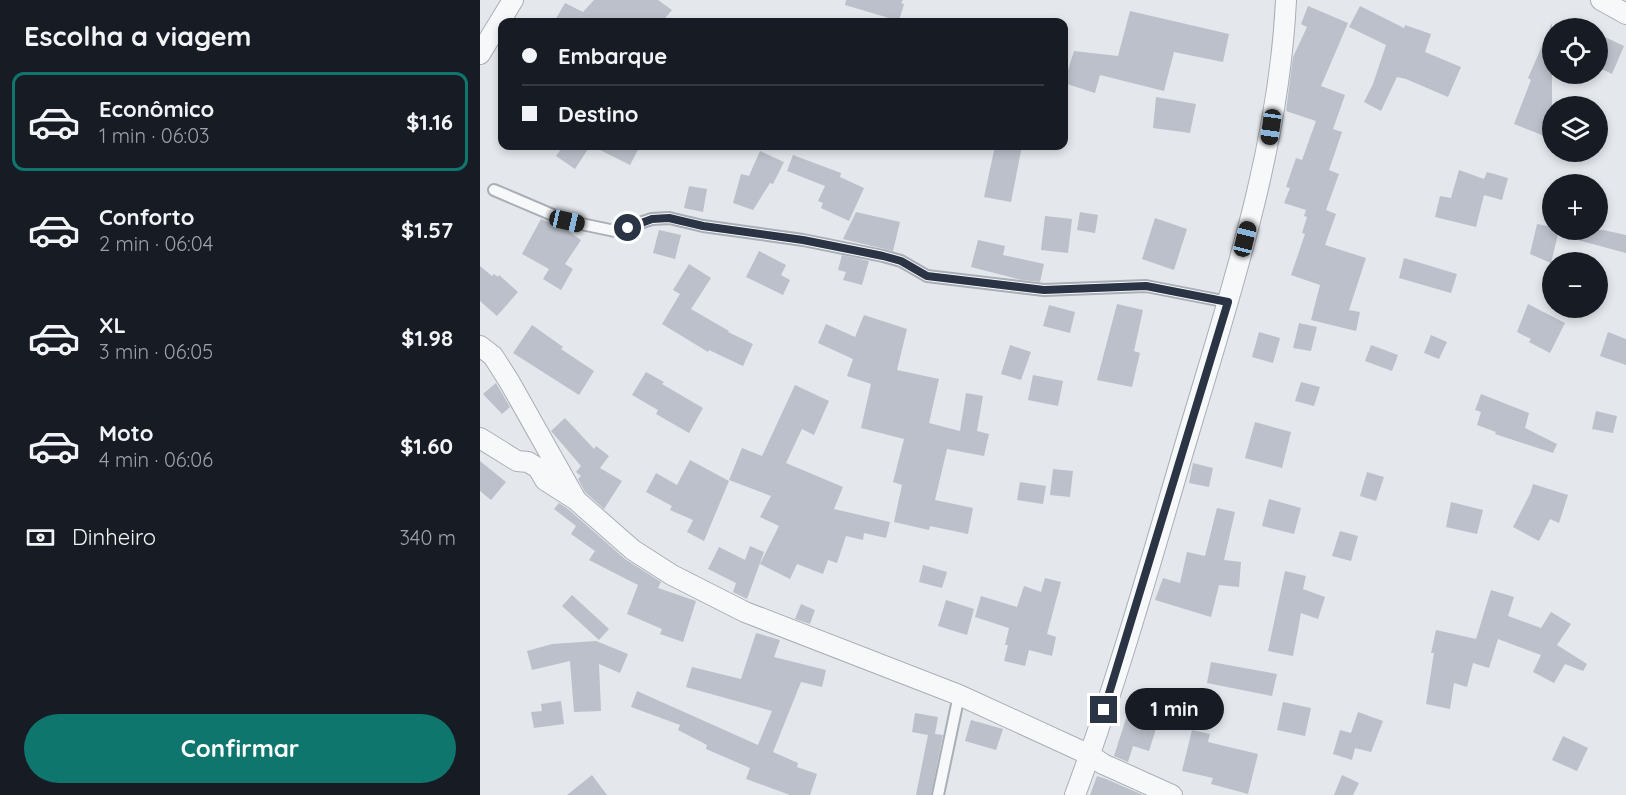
<!DOCTYPE html>
<html lang="pt">
<meta charset="utf-8">
<style>
body{margin:0;font-family:Quicksand,sans-serif;background:#20242c;color:#f1f3f6;height:100vh;display:flex;flex-direction:column;font-size:22px;white-space:nowrap}
*{box-sizing:border-box;margin:0}
p{font-size:20px;color:#9ea1a6}
.icon{flex:none;width:33px;height:33px;fill:none;stroke:currentColor;stroke-width:2;stroke-linecap:round;stroke-linejoin:round}
.map{position:relative;flex:1;overflow:hidden}
.details{display:flex;flex-direction:column;background:#171b24;width:480px}
.details>*{flex:none}
.top-card{position:absolute;left:18px;top:18px;width:570px;height:132px;border-radius:12px;box-shadow:0 3px 9px #0003;display:grid;align-content:center;height:132px;padding:0 24px;background:#171b24}
.tools{position:absolute;left:1062px;top:18px;display:grid;gap:12px}
.tools a{display:grid;place-items:center;width:66px;height:66px;border-radius:50%;background:#171b24;box-shadow:0 3px 9px #0003;font-size:30px}
.end{position:absolute;width:27px;height:27px;margin:-14px;border:8px solid #2b3445;background:#fff;box-shadow:0 0 0 3px #fff}
.from{border-radius:50%}
.bubble{position:absolute;height:42px;border-radius:21px;background:#171b24;box-shadow:0 3px 9px #0003;font-size:20px;font-weight:700;line-height:42px;text-align:center}
.car{position:absolute;width:18px;height:36px;margin:-18px -9px;border-radius:8px;box-shadow:0 0 4px 2px #0007;background:linear-gradient(#222 24%,#8ab4d8 0 40%,#222 0 76%,#8ab4d8 0 86%,#222 0)}
.top-card b{display:flex;align-items:center;gap:21px;height:57px;font-size:22px}
.top-card b+b{border-top:2px solid #363941}
.top-card i{width:15px;height:15px;background:#f1f3f6}
ul{padding:0;list-style:none}
li{display:flex;align-items:center;gap:18px;height:99px;margin:0 12px 9px;padding:0 12px;border:3px solid transparent;border-radius:12px}
li div{flex:1}
li b{display:block;font-size:22px}
li em{font-style:normal;font-weight:700}
li.selected{border-color:#0f766e}
li>.icon{width:54px;height:54px;stroke-width:1.5}
h2{padding:0 24px;font-size:27px;line-height:72px}
.pay{display:flex;align-items:center;gap:15px;height:66px;padding:0 24px;font-size:22px}
.pay p{margin-inline-start:auto}
.button{display:flex;gap:12px;margin-top:auto;padding:12px 24px}
.button a{flex:1;height:69px;border-radius:36px;background:#0f766e;color:#fff;font-size:24px;font-weight:700;line-height:69px;text-align:center}
main{display:flex;flex:1;min-height:0}
.map>svg:first-child{display:block}
.building{fill:#bbc0ca}
.lines{fill:none;stroke-linecap:round;stroke-linejoin:round}
.lane-casing{stroke:#a9aeb7;stroke-width:14}
.street-casing{stroke:#a9aeb7;stroke-width:22}
.lane{stroke:#f7f8fa;stroke-width:10}
.street{stroke:#f7f8fa;stroke-width:20}
.route{stroke:#2b3445;stroke-width:8}
</style>
<main>
<section class="details">
<h2>Escolha a viagem</h2>
<ul>
<li class="selected"><svg class="icon" aria-label="car" viewBox="0 0 24 24"><path d="M5 17H2v-5l4-1 3-4h7l3 4 3 1v5h-3M9 17h6M6 11h13"/><circle cx="7" cy="17" r="2"/><circle cx="17" cy="17" r="2"/></svg><div><b>Econômico</b><p>1 min · 06:03</p></div><em>$1.16</em></li>
<li><svg class="icon" aria-label="car" viewBox="0 0 24 24"><path d="M5 17H2v-5l4-1 3-4h7l3 4 3 1v5h-3M9 17h6M6 11h13"/><circle cx="7" cy="17" r="2"/><circle cx="17" cy="17" r="2"/></svg><div><b>Conforto</b><p>2 min · 06:04</p></div><em>$1.57</em></li>
<li><svg class="icon" aria-label="car" viewBox="0 0 24 24"><path d="M5 17H2v-5l4-1 3-4h7l3 4 3 1v5h-3M9 17h6M6 11h13"/><circle cx="7" cy="17" r="2"/><circle cx="17" cy="17" r="2"/></svg><div><b>XL</b><p>3 min · 06:05</p></div><em>$1.98</em></li>
<li><svg class="icon" aria-label="car" viewBox="0 0 24 24"><path d="M5 17H2v-5l4-1 3-4h7l3 4 3 1v5h-3M9 17h6M6 11h13"/><circle cx="7" cy="17" r="2"/><circle cx="17" cy="17" r="2"/></svg><div><b>Moto</b><p>4 min · 06:06</p></div><em>$1.60</em></li>
</ul>
<div class="pay"><svg class="icon" aria-label="cash" viewBox="0 0 24 24"><path d="M3 7h18v10H3z"/><circle cx="12" cy="12" r="2"/></svg>Dinheiro<p>340 m</p></div>
<div class="button"><a>Confirmar</a></div>
</section>
<div class="map">
<svg width="1146" height="795" viewBox="0 0 1146 795">
<rect width="100%" height="100%" fill="#e4e7ec"/>
<path class="building" d="M114 0H178L192 10 182 22H74L85 3 103 12Z
M366 0H423L421 3 424 4 419 21 365 5Z
M828 6 868 23 841 86 865 95 853 129 862 132 849 170 859 174 846 210 856 214 845 245 886 258 869 310 880 312 876 331 831 320 840 285 811 275 825 234 822 233 827 217 824 216 826 210 804 203 810 188 806 187 816 158 822 160 836 121 806 111 813 57 827 27 821 24Z
M880 6 924 28 925 25 951 34 945 52 981 67 968 97 926 79 917 77 901 111 884 102 893 84 906 45 869 27Z
M650 11 749 34 743 62 694 52 684 91 620 75 615 93 584 83 594 51 638 56Z
M1072 23V139L1034 124 1051 80 1048 78Z
M1118 34 1144 46 1132 74 1118 67Z
M676 97 716 104 710 133 673 128Z
M83 146H110L95 169 76 156Z
M112 146H160L150 165Z
M515 146H542L531 202 504 197Z
M280 151 304 162 293 184 290 183 273 210 253 203 261 174 269 176Z
M313 155 361 173 360 177 384 188 369 221 341 208 343 203 338 201 345 186 307 171Z
M979 170 1004 179 1007 172 1028 178 1022 200 1004 195 996 227 955 217 960 196 971 198Z
M209 186 227 189 223 212 204 208Z
M376 212 420 222 413 251 363 239Z
M600 212 618 215 615 233 597 230Z
M565 216 592 219 588 253 561 250Z
M675 218 707 229 694 270 662 259Z
M61 219 84 228 101 240 85 264 93 269 81 290 63 279 69 269 42 254Z
M1057 224 1072 227V230H1079L1071 263 1050 254Z
M179 230 201 235 195 259 173 253Z
M1080 230H1123L1146 235V253L1079 235Z
M498 240 525 246 523 255 564 264 560 282 542 280 491 267Z
M279 251 306 265 301 275 310 280 303 295 266 277Z
M362 255 389 261 382 285 363 280 366 272 358 270Z
M924 258 977 274 971 293 919 278Z
M209 264 231 278 211 309 249 331 248 332 273 344 263 366 229 350 228 352 182 324 200 294 193 290Z
M0 266 12 276 14 274 18 277 19 275 38 292 17 316 0 301Z
M637 304 663 310 654 351 660 353 652 387 617 380Z
M1048 304 1085 323 1070 353 1049 342 1051 339 1037 332Z
M569 305 595 312 590 333 563 326Z
M384 315 427 329 417 370 459 379 449 423 480 431 486 393 503 396 497 431 509 434 504 456 467 449 455 500 493 508 488 534 450 526 449 530 414 522 422 485 413 482 424 439 381 428 391 384 367 376 373 359 338 343 346 324 375 337Z
M819 323 837 327 831 351 813 348Z
M52 325 83 347 81 349 114 371 99 395 33 353Z
M779 332 800 338 793 363 772 357Z
M1128 332 1146 339V365L1120 356Z
M951 335 967 342 959 359 944 353Z
M530 345 551 352 541 380 521 374Z
M891 345 918 355 912 371 885 361Z
M166 372 184 382 182 384 223 408 209 433 176 414 178 410 152 395Z
M553 375 583 381 578 406 548 400Z
M821 382 840 387 834 406 815 401Z
M16 383 30 407 22 414 3 394Z
M315 385 349 401 334 435 322 429 306 463 363 487 354 509 410 522 406 538 384 533 383 540 366 536 357 563 348 560 343 574 317 564 310 579 280 564 299 526 280 517 291 496 249 480 262 448 282 456Z
M1001 394 1049 413 1045 428 1077 444 1073 453 1015 434 1016 432 997 425 1001 412 995 410Z
M1116 411 1137 416 1133 433 1112 429Z
M85 418 114 449 116 446 129 456 120 468 142 481 124 509 105 492 98 479 101 476 96 472 101 466 71 431Z
M775 422 811 432 802 468 765 458Z
M210 460 249 481 224 541 207 532 213 520 190 510 192 506 166 492 176 473 197 485Z
M0 461 26 482 11 500 0 491Z
M713 463 733 468 729 487 709 483Z
M573 469 593 471 590 497 570 495Z
M887 472 904 477 896 501 880 496Z
M540 482 566 486 563 504 537 500Z
M1053 484 1088 495 1079 523 1070 519 1059 541 1033 527 1050 494Z
M789 499 821 508 814 534 782 526Z
M971 502 1003 510 997 534 966 527Z
M79 503 88 509 145 559 181 582 178 588 216 601 203 642 180 634 182 629 147 614 158 585 109 560 115 551 91 534 96 526 74 509Z
M737 508 755 512 744 560 761 562 759 587 739 585 731 617 675 600 683 578 700 583 707 552 725 556Z
M860 531 878 536 871 561 852 556Z
M270 546 284 552 267 599 253 592 256 583 228 569 239 547 265 560Z
M443 565 467 572 462 588 439 582Z
M805 571 826 576 823 589 845 597 838 619 821 613 813 656 788 651Z
M565 578 581 582 567 634 576 637 572 656 549 650 545 666 524 661 528 645H525L529 628 495 617 501 596 537 607 544 586 561 592Z
M1011 590 1034 597 1028 616 1061 628 1071 612 1091 624 1077 645 1107 664 1103 671 1085 664 1074 683 1053 672 1061 655 1018 639 1009 668 993 663 987 687 974 683 970 709 946 704 954 653H951L956 630 996 639Z
M92 595 129 629 119 640 82 606Z
M466 600 494 609 487 635 458 626Z
M321 604 335 610 330 624 315 619Z
M276 633 300 640 294 657 346 670 342 687 321 682 293 752 318 763 317 767 337 774 330 795H310L266 779 270 768 226 749 227 745 198 730 200 725 151 707 157 691 278 745 292 711 206 687 212 667 261 679Z
M116 641 148 654 140 673 119 664 121 711 94 712 90 661 52 670 47 651 72 644Z
M731 662 797 674 792 696 727 683Z
M81 701 84 724 54 728 51 712 62 711 61 704Z
M803 702 831 708 825 736 797 730Z
M650 706 680 716 669 751 653 746 648 762 634 756Z
M878 712 903 721 891 752 875 748 872 760 853 754 860 730 871 733Z
M435 713 458 717 455 734 463 735 451 795H436L448 735 432 732Z
M491 720 523 729 516 750 485 741Z
M712 730 730 734 728 742 778 754 768 794 731 784 733 778 702 771Z
M1083 736 1108 748 1097 771 1072 760Z
M112 775 127 795H87Z
M862 775 879 783 873 795H854Z
M617 776 626 779 663 795H610Z"/>
<g class="lines">
<g class="lane-casing">
<path id="lane" d="M14 190 87 221 135 231 172 219 189 218 223 226 323 240 403 256 421 261 447 276 564 290 666 286 748 302
M458 795 479 695"/>
</g>
<g class="street-casing">
<path id="street" d="M1121 0 1146 14
M0 54 33 0
M0 346 13 356 29 381 96 500 153 550 192 575 265 612 479 695 610 755 623 764 692 795
M0 438 37 461 48 462 58 468 65 480 93 498
M595 795C639 677 673 553 709 432 751 291 799 148 806 0"/>
</g>
<use href="#lane" class="lane"/>
<use href="#street" class="street"/>
</g>
<g class="lines">
<path class="route" d="M148 228 172 219 189 218 223 226 323 240 403 256 421 261 447 276 564 290 666 286 748 302 624 710"/>
</g>
</svg>
<div class="tools">
<a><svg class="icon" aria-label="locate" viewBox="0 0 24 24"><circle cx="12" cy="12" r="6"/><path d="M12 2v4M12 18v4M2 12h4M18 12h4"/></svg></a>
<a><svg class="icon" aria-label="layers" viewBox="0 0 24 24"><path d="M12 4l9 5-9 5-9-5zM3 14l9 5 9-5"/></svg></a>
<a>+</a>
<a>−</a>
</div>
<i class="end from" style="left:148px;top:228px"></i>
<i class="end" style="left:624px;top:710px"></i>
<div class="bubble" style="left:645px;top:688px;width:99px">1 min</div>
<i class="car" style="left:791px;top:127px;rotate:188deg"></i>
<i class="car" style="left:87px;top:221px;rotate:103deg"></i>
<i class="car" style="left:765px;top:239px;rotate:14deg"></i>
<div class="top-card">
<b><i class="from"></i>Embarque</b>
<b><i></i>Destino</b>
</div>
</div>
</main>
